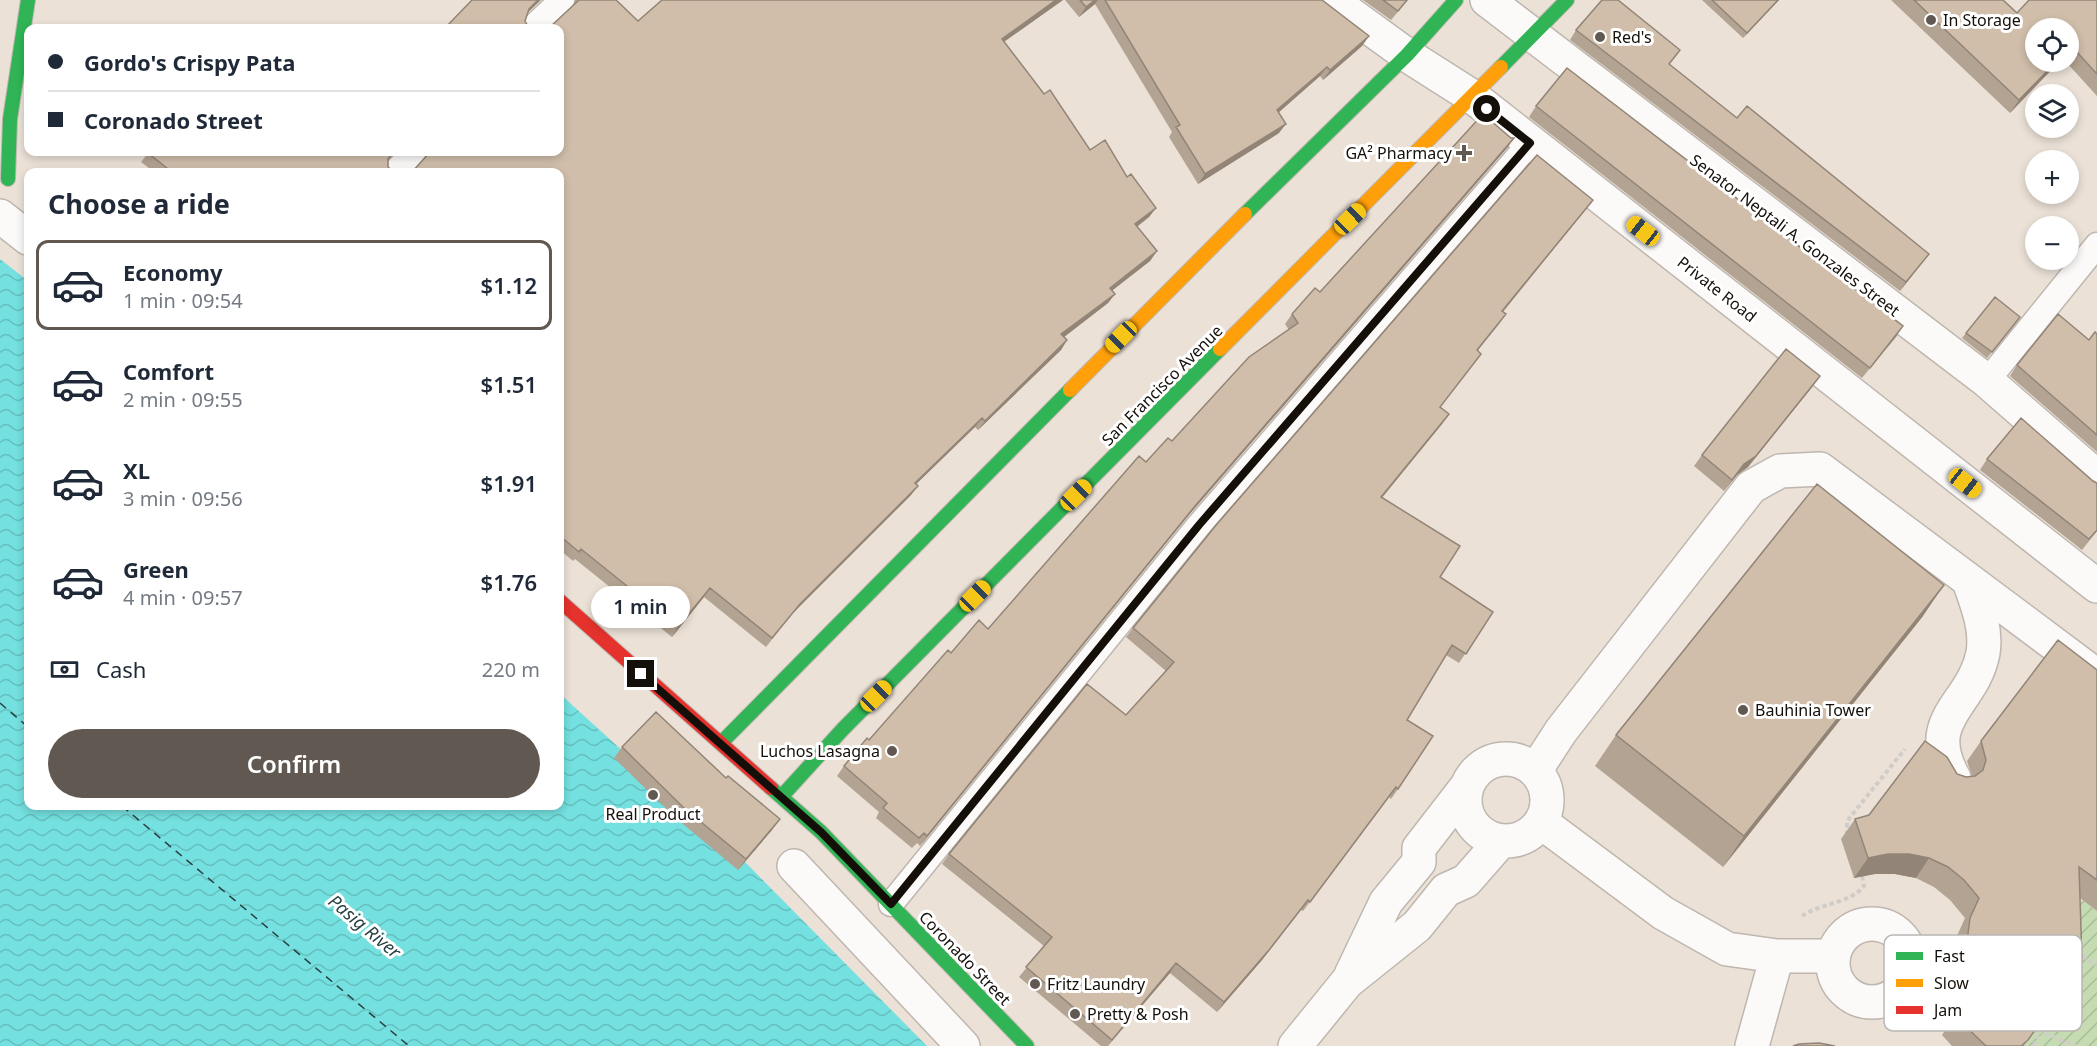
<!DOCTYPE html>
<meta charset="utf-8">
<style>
body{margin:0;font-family:"Noto Sans",sans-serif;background:#f6f6f7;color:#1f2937;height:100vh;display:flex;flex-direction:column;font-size:22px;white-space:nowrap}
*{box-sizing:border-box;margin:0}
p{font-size:20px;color:#747a83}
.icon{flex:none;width:33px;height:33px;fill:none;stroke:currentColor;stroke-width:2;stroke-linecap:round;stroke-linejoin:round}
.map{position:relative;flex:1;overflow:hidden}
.drawer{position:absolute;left:24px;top:168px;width:540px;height:642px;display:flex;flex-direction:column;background:#fff;border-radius:12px;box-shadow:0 3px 9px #0003}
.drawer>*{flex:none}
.top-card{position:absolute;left:24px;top:24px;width:540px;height:132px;border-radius:12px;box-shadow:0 3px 9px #0003;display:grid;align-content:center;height:132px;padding:0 24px;background:#fff}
.buttons{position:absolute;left:2025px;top:18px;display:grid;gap:12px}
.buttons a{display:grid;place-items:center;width:54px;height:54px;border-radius:50%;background:#fff;box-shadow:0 3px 9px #0003;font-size:30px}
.end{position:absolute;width:27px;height:27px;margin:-14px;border:8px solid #150f09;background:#fff;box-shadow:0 0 0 3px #fff}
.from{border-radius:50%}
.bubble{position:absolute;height:42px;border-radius:21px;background:#fff;box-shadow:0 3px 9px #0003;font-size:20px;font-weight:600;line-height:42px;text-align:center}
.car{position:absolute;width:18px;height:36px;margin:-18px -9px;border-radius:8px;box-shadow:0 0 4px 2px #0007;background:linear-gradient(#f5c518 24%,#345 0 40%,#f5c518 0 76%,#345 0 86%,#f5c518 0)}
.top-card b{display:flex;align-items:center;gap:21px;height:57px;font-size:22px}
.top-card b+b{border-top:2px solid #e0e1e3}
.top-card i{width:15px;height:15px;background:#1f2937}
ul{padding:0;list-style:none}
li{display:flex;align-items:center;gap:18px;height:90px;margin:0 12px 9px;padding:0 12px;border:3px solid transparent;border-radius:12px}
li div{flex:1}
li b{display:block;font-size:22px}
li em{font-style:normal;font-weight:600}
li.selected{border-color:#605851}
li>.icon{width:54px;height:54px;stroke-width:1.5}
h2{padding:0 24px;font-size:27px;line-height:72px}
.pay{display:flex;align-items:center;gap:15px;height:66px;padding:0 24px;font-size:22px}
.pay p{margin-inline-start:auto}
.action{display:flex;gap:12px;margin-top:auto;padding:12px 24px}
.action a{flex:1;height:69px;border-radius:36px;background:#605851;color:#fff;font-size:24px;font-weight:600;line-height:69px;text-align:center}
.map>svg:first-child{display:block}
.garden{fill:url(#garden-furrows)}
.water{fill:url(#water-waves)}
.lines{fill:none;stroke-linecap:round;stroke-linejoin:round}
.ferry{stroke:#284142;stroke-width:1.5;stroke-dasharray:8 6;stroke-linecap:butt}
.lane-casing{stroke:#beb7af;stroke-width:27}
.street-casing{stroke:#beb7af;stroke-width:36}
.fast-casing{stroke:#beb7af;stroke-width:16}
.slow-casing{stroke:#beb7af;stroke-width:16}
.jam-casing{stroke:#beb7af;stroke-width:16}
.path{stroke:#d0cdc9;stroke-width:4;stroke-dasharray:4.5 3;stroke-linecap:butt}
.lane{stroke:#fcfaf9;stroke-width:24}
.street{stroke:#fcfaf9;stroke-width:33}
.fast{stroke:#30b455;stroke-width:14}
.slow{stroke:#ff9f0a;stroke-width:14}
.jam{stroke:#e5322d;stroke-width:14}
.wall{fill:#b3a392;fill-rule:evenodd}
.shaded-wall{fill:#928577}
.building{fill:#d0beaa;stroke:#928577;stroke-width:1.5}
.route{stroke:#150f09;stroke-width:8}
.poi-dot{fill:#605851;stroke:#fff;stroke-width:2}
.labels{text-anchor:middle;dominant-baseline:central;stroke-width:6;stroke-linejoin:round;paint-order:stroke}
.poi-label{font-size:16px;fill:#150f09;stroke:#fff;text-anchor:start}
.street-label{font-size:16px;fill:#150f09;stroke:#fff}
.water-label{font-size:18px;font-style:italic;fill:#284142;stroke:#fff}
.key{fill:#fff;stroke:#b9b7b5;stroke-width:1.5}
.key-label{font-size:16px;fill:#150f09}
</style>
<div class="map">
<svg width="2097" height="1046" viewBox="0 0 2097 1046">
<defs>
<pattern id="garden-furrows" width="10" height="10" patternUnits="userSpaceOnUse" patternTransform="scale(1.5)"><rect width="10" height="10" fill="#c5dcb2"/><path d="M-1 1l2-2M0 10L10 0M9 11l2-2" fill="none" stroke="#a8bc98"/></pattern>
<pattern id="water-waves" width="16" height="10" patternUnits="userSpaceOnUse" patternTransform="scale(1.5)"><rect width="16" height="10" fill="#74e0df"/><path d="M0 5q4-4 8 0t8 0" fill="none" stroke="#64bfbe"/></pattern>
</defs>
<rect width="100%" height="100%" fill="#ebe1d7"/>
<path class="garden" d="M2083 900 2097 911V1046H2024L2034 1030 2045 1003 2063 1005 2062 927Z"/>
<path class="water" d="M0 259 28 281V806H560V694L745 862 927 1046H0Z"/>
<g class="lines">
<path class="ferry" d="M0 703 28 727
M122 806 409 1046"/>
<g class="lane-casing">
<path id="lane" d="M532 28 562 0
M395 172 414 152
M1987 381 2097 245
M891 904 1199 525 1530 143"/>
</g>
<g class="street-casing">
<path id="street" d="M1331 0 1407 55 1473 97 2097 586
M1487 0 1987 381 2097 477
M0 216 28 238
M1465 800a41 41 0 1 1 82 0a41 41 0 1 1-82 0Z
M1535 771 1561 731 1751 487 1780 471 1820 469 2097 676
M1954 778C1920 718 1973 705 1983 653 1987 628 1977 604 1969 581
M1541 822 1663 913 1727 949 1777 956H1832
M794 866 963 1046
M1833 963a39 39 0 1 1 78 0a39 39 0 1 1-78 0Z
M1351 975 1386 902 1419 862V848L1467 786
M1295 1046 1347 982 1417 926 1446 890 1466 881 1501 841
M1752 1046 1777 956"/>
</g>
<g class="fast-casing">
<path id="fast" d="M1501 67 1567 0
M8 179 10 119 28 0
M1245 214 1407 55 1456 0
M721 743 1070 390
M771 788 821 832 1027 1046
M782 796 843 729 1220 349"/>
</g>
<g class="slow-casing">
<path id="slow" d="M1220 349 1501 67
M1070 390 1245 214"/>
</g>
<g class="jam-casing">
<path id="jam" d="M560 601 771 788"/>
</g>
<path class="path" d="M1847 835V821L1905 749
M1802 916C1821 903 1851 903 1864 886L1862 876
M2077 951 2097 966
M1911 959 1954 954
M2034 1046 2039 1031 2076 1046"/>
<use href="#lane" class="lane"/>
<use href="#street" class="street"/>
<use href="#fast" class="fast"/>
<use href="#slow" class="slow"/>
<use href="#jam" class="jam"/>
</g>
<path class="wall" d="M575 0H616L638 21 662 0H1063L1004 42 1044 94 1090 150 1127 177 1156 208 1149 217 1137 227 1157 251 1150 261 1112 290 1115 294 1108 303 1064 337 1067 340 1061 350 978 430 975 427 916 484 911 495 793 613 766 647 704 597 672 637 575 559 573 561 560 550V172L427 154V152H560L573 6Z
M1065 0H1322L1369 36 1362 46 1323 80 1320 76 1278 113 1279 133 1198 184 1169 137 1172 132 1095 4 1079 17Z
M1363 0H1408L1391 20Z
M1702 0H1779L1743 38Z
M1891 0H2003L2017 13 2097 0V96L2067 63 2063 68 2058 63 2010 113ZM2068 28V62H2036Z
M1576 30 1680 50 1669 64 1737 118 1929 254 1900 291 1570 40Z
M1536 106 1903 326 1862 378 1529 117Z
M1511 138H1514L1507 148 1188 516 920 846 917 843 912 848 876 818 879 812 837 776 844 766 951 653 988 629 1172 441 1289 330 1285 324 1292 314Z
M149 152H396L388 160V167L394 172H154L141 162Z
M1586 209 1503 312 1506 314 1477 351 1481 354 1440 407 1449 414 1442 424 1382 498 1440 577 1493 612 1459 663 1446 655 1407 720 1398 789 1391 799 1389 797 1303 911 1301 910 1262 960 1217 1012 1170 973 1108 1046H1101L1019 977 1044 946 942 864 949 854 1126 715 1166 671 1126 637 1133 628Z
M2016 323 1987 358 1962 338 1966 333Z
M2097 334V452L2010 376 2017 365 2089 340Z
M1812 387 1748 467 1737 475 1724 491 1694 466 1702 455Z
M1987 459 2093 481 2097 483V531L2082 550 1980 470Z
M1923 616 1723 867 1595 766 1616 735Z
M2097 670V911L2080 898 2078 986 2064 1005 2051 1003 2024 1046H1952L1942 1035 1955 1016 1967 1004 1977 988 1961 970 1954 954 1956 938 1965 918 1950 900 1934 887 1916 878 1895 874H1875L1854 878 1841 839 1855 819 1869 815 1957 774 1966 777 1972 776 1967 761 1981 741Z
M622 747 772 830 738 870 677 819 614 758Z"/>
<path class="shaded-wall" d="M538 0H541L522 18 529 9Z
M1056 0H1063L995 48 1002 39Z
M1095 0H1098L1095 4 1079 17 1086 7Z
M1778 0H1779L1743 38 1747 33Z
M1369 36 1362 46 1323 80 1330 70Z
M2076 51 2067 63 2063 68 2067 62H2068L2072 55Z
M2056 62H2059L2010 113 2019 100Z
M1327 67 1320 76 1270 120 1277 110Z
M1286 124 1279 133 1198 184 1205 174Z
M1514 138 1507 148 1188 516 920 846 927 836 1195 506Z
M1593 200 1586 209 1495 321 1502 311Z
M1156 208 1149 217 1128 233 1135 224Z
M1157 251 1150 261 1104 297 1110 288Z
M1929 254 1922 263 1900 291 1906 282Z
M1115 294 1108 303 1055 344 1061 334Z
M1506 314 1499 324 1470 360 1477 350Z
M1903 326 1896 337 1862 378 1870 368Z
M1067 340 1061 350 978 430 985 421Z
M1820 376 1812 387 1748 467 1737 475 1724 491 1744 464Z
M1449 414 1442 424 1374 507 1381 497Z
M982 418 975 427 908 492 915 483Z
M918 486 911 495 793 613 766 647 800 604Z
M1944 585 1923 616 1723 867 1744 836Z
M710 588 704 597 672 637 678 627Z
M780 819 772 830 738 870 746 859Z
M1888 854H1909L1929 858 1916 878 1895 874H1875L1854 878 1868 858Z
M1308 900 1262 960 1217 1012 1224 1002Z
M1176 963 1170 973 1107 1046 1112 1040Z
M2060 983 2078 986 2064 1005 2047 1003Z"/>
<path class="building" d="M472 0H538L529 9 525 21 529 28H445Z
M579 0H616L638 21 662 0H1056L1002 39 1044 94 1050 90 1090 150 1105 140 1127 177 1131 174 1156 208 1135 224 1157 251 1110 288 1115 294 1061 334 1067 340 985 421 982 418 915 483 918 486 800 604 772 638 710 588 678 627 581 549 579 552 560 536V172H412L430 152H560V28H549Z
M1080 0H1095L1086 7Z
M1105 0H1322L1369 36 1330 70 1327 67 1277 110 1286 124 1205 174 1176 127 1180 125Z
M1383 0H1407L1398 11Z
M1602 0H1618L1680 50 1669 64 1737 118 1747 106 1929 254 1906 282 1576 30Z
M1712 0H1778L1747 33Z
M1914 0H2003L2017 13 2029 0H2097V74L2076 51 2072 55 2068 52V28H2036V62H2056L2019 100Z
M1567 68 1903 326 1870 368 1536 106Z
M1483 114 1511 138H1514L1195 506 927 836 924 833 919 838 883 808 887 803 844 766 867 738 869 740 948 650 951 653 979 620 988 629 1139 456 1146 462 1168 438 1172 441 1249 357 1298 323 1292 314 1315 288 1320 292Z
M149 152H394L388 159V167L394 172H172L148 153Z
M1537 155 1593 200 1502 311 1506 314 1477 350 1481 354 1440 407 1449 414 1381 497 1460 546 1440 577 1493 612 1466 654 1452 645 1407 720 1433 736 1398 789 1396 787 1310 902 1308 900 1269 950 1224 1002 1176 963 1112 1040 1026 967 1052 937 949 854 1087 684 1126 715 1174 662 1133 628 1217 524Z
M1995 297 2020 317 1992 352 1966 333Z
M2058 314 2089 340 2095 332 2097 334V435L2017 365Z
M1786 349 1820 376 1756 456 1744 464 1732 480 1702 455Z
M2021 418 2093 481 2097 483V530L2089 539 1987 459Z
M1817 484 1944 585 1744 836 1616 735Z
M2058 640 2097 670V880L2079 867 2082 960 2078 986 2060 983 2045 1016 2028 1040 2021 1046H1986L1955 1016 1971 1000 1991 968 1974 950 1968 934 1970 918 1979 898 1964 880 1948 867 1929 858 1909 854H1888L1868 858 1855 819 1869 815 1925 741 1947 757 1957 774 1966 777 1975 776 1983 770 1986 760 1981 741Z
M656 712 726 778 728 776 780 819 746 859 684 808 622 747Z
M1819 1043 1835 1046H1793L1799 1044Z"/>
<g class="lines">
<path class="route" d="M641 674 821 832 891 904 1199 525 1530 143 1487 109"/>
</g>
<g class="poi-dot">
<circle cx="1931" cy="20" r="6"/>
<circle cx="1600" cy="37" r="6"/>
<path d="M1461 144h6v6h6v6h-6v6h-6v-6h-6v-6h6z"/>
<circle cx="1743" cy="710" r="6"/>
<circle cx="892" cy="751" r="6"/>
<circle cx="653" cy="795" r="6"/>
<circle cx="1035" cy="984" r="6"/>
<circle cx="1075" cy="1014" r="6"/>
</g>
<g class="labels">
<g class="poi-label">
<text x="1943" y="20">In Storage</text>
<text x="1612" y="37">Red's</text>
<text x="1452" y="153" text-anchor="end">GA² Pharmacy</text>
<text x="1755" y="710">Bauhinia Tower</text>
<text x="880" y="751" text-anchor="end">Luchos Lasagna</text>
<text x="653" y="814" text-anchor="middle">Real Product</text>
<text x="1047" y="984">Fritz Laundry</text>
<text x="1087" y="1014">Pretty &amp; Posh</text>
</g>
<g class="street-label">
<text transform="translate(1795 235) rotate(37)">Senator Neptali A. Gonzales Street</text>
<text transform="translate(1717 289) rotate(38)">Private Road</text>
<text transform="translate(1162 385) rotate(-45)">San Francisco Avenue</text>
<text transform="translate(965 958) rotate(46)">Coronado Street</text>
</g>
<g class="water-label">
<text transform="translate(365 926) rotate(40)">Pasig River</text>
</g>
</g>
<rect x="1884" y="935" width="198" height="96" rx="9" class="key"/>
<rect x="1896" y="952" width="27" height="8" fill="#30b455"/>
<rect x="1896" y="979" width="27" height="8" fill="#ff9f0a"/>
<rect x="1896" y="1006" width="27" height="8" fill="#e5322d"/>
<g class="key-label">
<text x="1934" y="962">Fast</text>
<text x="1934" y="989">Slow</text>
<text x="1934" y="1016">Jam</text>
</g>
</svg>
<div class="buttons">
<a><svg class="icon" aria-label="locate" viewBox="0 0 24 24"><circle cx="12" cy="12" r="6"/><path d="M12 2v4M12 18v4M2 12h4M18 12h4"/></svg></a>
<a><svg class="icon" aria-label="layers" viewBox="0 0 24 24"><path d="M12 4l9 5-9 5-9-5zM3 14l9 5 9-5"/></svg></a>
<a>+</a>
<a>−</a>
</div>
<i class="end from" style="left:1487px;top:109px"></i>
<i class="end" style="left:641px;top:674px"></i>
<div class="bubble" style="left:591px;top:586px;width:99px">1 min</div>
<i class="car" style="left:1350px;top:219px;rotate:46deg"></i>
<i class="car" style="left:1643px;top:231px;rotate:308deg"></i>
<i class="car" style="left:1121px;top:337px;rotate:225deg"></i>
<i class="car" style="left:1965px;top:483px;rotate:128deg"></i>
<i class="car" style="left:1076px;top:495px;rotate:45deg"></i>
<i class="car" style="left:975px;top:596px;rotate:45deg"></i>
<i class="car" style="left:876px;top:696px;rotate:45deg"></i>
<div class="top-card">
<b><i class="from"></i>Gordo's Crispy Pata</b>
<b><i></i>Coronado Street</b>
</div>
<section class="drawer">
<h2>Choose a ride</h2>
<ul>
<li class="selected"><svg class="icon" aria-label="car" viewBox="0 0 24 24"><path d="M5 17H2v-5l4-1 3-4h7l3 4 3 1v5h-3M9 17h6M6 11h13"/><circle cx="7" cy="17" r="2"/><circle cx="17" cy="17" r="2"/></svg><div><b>Economy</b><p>1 min · 09:54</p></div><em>$1.12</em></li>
<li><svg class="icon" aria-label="car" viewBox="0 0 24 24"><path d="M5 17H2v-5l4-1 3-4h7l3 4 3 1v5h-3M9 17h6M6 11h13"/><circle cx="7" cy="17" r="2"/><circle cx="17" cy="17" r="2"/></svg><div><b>Comfort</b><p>2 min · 09:55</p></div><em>$1.51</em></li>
<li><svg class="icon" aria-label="car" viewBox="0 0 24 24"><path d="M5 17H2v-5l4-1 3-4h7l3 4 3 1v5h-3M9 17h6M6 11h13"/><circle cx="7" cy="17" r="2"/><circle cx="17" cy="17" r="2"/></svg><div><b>XL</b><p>3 min · 09:56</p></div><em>$1.91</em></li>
<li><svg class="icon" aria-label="car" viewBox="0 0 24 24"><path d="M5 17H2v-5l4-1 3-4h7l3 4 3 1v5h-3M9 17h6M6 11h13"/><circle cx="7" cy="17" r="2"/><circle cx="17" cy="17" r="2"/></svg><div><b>Green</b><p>4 min · 09:57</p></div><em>$1.76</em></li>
</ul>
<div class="pay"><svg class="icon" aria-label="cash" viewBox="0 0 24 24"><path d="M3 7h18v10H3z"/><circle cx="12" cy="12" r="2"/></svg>Cash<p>220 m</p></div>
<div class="action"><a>Confirm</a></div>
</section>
</div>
